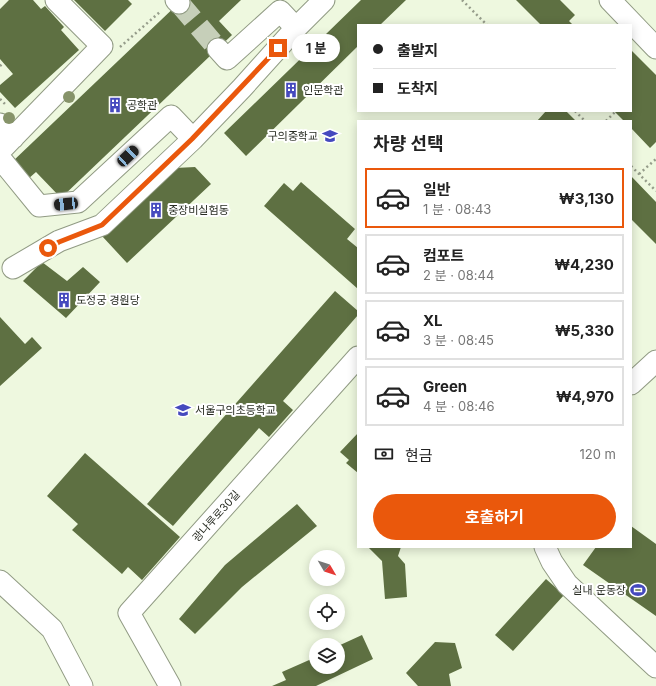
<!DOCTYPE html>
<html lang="ko">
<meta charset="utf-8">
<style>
body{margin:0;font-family:Inter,"Noto Sans KR",sans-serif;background:#f6f6f6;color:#222;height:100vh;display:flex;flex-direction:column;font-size:15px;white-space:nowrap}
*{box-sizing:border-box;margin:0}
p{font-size:13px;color:#767676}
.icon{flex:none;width:22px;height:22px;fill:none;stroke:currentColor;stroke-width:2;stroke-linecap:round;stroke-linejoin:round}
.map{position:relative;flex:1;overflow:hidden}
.details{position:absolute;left:357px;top:120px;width:275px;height:428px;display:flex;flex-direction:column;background:#fff;border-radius:0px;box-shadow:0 2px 10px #0003}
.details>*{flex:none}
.top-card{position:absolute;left:357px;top:24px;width:275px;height:88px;border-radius:0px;box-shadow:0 2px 10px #0003;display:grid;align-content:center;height:88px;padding:0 16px;background:#fff}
.needle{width:26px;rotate:129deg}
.buttons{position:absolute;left:309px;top:550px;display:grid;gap:8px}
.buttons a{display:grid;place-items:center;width:36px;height:36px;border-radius:50%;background:#fff;box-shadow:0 2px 10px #0003;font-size:20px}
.end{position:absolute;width:18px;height:18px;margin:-9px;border:5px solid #ea580c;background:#fff;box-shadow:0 0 0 2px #fff}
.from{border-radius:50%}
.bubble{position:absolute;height:28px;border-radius:14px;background:#fff;box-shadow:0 2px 10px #0003;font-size:13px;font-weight:700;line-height:28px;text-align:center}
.car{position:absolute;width:12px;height:24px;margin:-12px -6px;border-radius:5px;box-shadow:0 0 3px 1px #0007;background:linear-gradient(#222 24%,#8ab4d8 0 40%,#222 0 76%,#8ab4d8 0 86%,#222 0)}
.top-card b{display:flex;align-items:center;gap:14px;height:38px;font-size:15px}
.top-card b+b{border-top:1px solid #e0e0e0}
.top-card i{width:10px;height:10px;background:#222}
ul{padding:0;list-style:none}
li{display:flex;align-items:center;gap:12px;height:60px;margin:0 8px 6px;padding:0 8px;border:2px solid #e0e0e0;border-radius:0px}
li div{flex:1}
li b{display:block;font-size:15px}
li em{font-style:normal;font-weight:700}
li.active{border-color:#ea580c}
li>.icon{width:36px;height:36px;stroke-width:1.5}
h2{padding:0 16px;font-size:18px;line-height:48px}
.pay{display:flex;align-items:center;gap:10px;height:44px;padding:0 16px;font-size:15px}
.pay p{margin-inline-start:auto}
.action{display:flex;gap:8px;margin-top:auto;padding:8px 16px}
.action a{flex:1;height:46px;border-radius:24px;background:#ea580c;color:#fff;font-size:16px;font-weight:700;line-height:46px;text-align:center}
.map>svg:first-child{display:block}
.building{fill:#5e7042}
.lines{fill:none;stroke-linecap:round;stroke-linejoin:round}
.minor-tunnel{stroke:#c6cfb9;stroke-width:21;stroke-dasharray:21 10;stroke-linecap:butt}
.minor-casing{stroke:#919b84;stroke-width:23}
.path{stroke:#969d8b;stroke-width:2.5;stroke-dasharray:2 3;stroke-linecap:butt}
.minor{stroke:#fff;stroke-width:21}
.tree{fill:#869369}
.route{stroke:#ea580c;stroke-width:5}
.labels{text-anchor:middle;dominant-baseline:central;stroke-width:4;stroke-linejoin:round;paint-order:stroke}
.poi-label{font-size:11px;fill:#282c23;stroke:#fff;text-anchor:start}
.street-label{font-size:11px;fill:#282c23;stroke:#fff}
</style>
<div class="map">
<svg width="656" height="686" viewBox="0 0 656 686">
<rect width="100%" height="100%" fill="#eef8df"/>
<path class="building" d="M9 0H33L41 9 45 6 64 27 61 30 79 50 15 108 0 92V85L13 74 0 59V9Z
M74 0H128L132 4 105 31Z
M182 0H241L219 21 232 35 61 198 36 172 28 179 12 162Z
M361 0H406L380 25H358V46L246 156 224 133Z
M516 0H560L575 15 569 21 573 25H541Z
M631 50 656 75V142L650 148 631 128V121H624L614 111H631Z
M546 111H566L576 121H537Z
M195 167 211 184 127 263 102 236 175 168Z
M631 176 656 202V244L631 219Z
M301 182 355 229 347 239 358 248V289L264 206 284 183 293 191Z
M42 262 67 281 83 267 100 282 66 318 23 281Z
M335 291 358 311V315L283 401 293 410 269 437 259 428 173 526 147 504Z
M0 317 25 344 32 337 42 348 0 386Z
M358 433V473L346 463 349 460 340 452Z
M85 453 180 537 142 580 128 567 122 574 72 530 78 524 47 496Z
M297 504 317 526 242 587 195 634 179 619 225 565Z
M631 526 656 544V616L583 565 596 547H631Z
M368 547H401L398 556 405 564 407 597 385 599 382 561Z
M546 579 564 595 513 651 495 635Z
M362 635 373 659 316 686H272L286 680 282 672 316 657V667H338V646Z
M435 642 455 643 462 668 449 674 451 686H418L406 673Z"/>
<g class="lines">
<path class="minor-tunnel" d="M179 3 218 49"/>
<g class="minor-casing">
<path id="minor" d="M176 0 179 3
M610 0 656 48
M218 49 227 59 280 11 296 28
M0 124 13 138
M0 151 102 46 56 0
M0 158 39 206 78 202 171 116 193 139
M13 268 59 241 102 225 193 139 242 88 296 28 324 0
M631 384 656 361
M545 547 552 562 567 584 656 667
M0 581 52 629 82 686
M170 686 129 613 358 357"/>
</g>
<path class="path" d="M462 0 487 25
M120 47 161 11
M0 66 3 63
M0 99 7 106
M575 111 585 121
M606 121 615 112
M631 166 656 191
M639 174 656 159"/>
<use href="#minor" class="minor"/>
</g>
<g class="tree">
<circle cx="69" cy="97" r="6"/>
<circle cx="9" cy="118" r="6"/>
</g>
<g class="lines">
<path class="route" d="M48 248 59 242 102 225 192 139 278 48"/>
</g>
<defs>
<g id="building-bare" transform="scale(1.2)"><path d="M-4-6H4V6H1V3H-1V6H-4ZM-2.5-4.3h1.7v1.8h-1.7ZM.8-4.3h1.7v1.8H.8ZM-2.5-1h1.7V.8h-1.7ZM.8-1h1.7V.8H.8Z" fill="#4549be" stroke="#fff" stroke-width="2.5" paint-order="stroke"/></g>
<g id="school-bare" transform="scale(1.2)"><path d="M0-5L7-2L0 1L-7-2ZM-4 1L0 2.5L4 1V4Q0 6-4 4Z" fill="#4549be" stroke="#fff" stroke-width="2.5" paint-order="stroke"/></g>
<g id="stadium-bare" transform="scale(1.2)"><path d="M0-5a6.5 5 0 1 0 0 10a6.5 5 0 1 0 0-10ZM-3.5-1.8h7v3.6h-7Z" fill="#4549be" stroke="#fff" stroke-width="2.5" paint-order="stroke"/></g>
</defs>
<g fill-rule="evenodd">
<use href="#building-bare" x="291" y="90"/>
<use href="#building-bare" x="115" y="105"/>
<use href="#school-bare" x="330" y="136"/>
<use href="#building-bare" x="156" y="210"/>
<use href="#building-bare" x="64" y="300"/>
<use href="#school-bare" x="183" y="410"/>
<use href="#stadium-bare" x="638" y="590"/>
</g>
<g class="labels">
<g class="poi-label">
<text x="303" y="90">인문학관</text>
<text x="127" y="105">공학관</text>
<text x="318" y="136" text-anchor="end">구의중학교</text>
<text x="168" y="210">중장비실험동</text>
<text x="76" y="300">도정궁 경원당</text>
<text x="195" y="410">서울구의초등학교</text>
<text x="626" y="590" text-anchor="end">실내 운동장</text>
</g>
<g class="street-label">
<text transform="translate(216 516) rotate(-48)">광나루로30길</text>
</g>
</g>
</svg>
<div class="buttons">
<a><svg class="needle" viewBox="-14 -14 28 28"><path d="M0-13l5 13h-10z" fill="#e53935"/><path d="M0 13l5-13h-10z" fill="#767676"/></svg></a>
<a><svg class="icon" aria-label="locate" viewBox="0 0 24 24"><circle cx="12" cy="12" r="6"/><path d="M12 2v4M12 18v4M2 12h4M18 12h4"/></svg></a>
<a><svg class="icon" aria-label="layers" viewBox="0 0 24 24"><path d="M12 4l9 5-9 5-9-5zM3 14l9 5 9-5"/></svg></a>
</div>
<i class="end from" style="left:48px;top:248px"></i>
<i class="end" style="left:278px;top:48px"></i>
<div class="bubble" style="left:292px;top:34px;width:48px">1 분</div>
<i class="car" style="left:128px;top:156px;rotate:47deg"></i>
<i class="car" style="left:66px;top:204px;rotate:264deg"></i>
<div class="top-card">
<b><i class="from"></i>출발지</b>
<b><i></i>도착지</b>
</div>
<section class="details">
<h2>차량 선택</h2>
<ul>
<li class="active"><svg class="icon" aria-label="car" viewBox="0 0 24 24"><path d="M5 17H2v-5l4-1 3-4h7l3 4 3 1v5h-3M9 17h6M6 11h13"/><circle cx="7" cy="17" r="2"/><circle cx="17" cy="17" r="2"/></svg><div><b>일반</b><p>1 분 · 08:43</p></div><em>₩3,130</em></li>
<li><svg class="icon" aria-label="car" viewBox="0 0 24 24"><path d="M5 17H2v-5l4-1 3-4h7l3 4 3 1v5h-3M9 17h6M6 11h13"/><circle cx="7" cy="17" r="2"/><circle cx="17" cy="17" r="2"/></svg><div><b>컴포트</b><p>2 분 · 08:44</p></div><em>₩4,230</em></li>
<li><svg class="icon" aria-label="car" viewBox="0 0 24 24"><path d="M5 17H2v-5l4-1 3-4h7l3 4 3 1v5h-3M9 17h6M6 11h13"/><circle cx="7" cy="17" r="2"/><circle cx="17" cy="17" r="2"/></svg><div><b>XL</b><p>3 분 · 08:45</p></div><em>₩5,330</em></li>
<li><svg class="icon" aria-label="car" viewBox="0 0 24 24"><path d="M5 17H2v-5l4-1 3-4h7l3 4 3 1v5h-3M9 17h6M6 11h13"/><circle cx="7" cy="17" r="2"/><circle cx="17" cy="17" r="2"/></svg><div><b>Green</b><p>4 분 · 08:46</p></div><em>₩4,970</em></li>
</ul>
<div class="pay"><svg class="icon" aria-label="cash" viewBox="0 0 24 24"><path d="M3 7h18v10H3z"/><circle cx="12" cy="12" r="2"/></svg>현금<p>120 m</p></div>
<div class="action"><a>호출하기</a></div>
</section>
</div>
